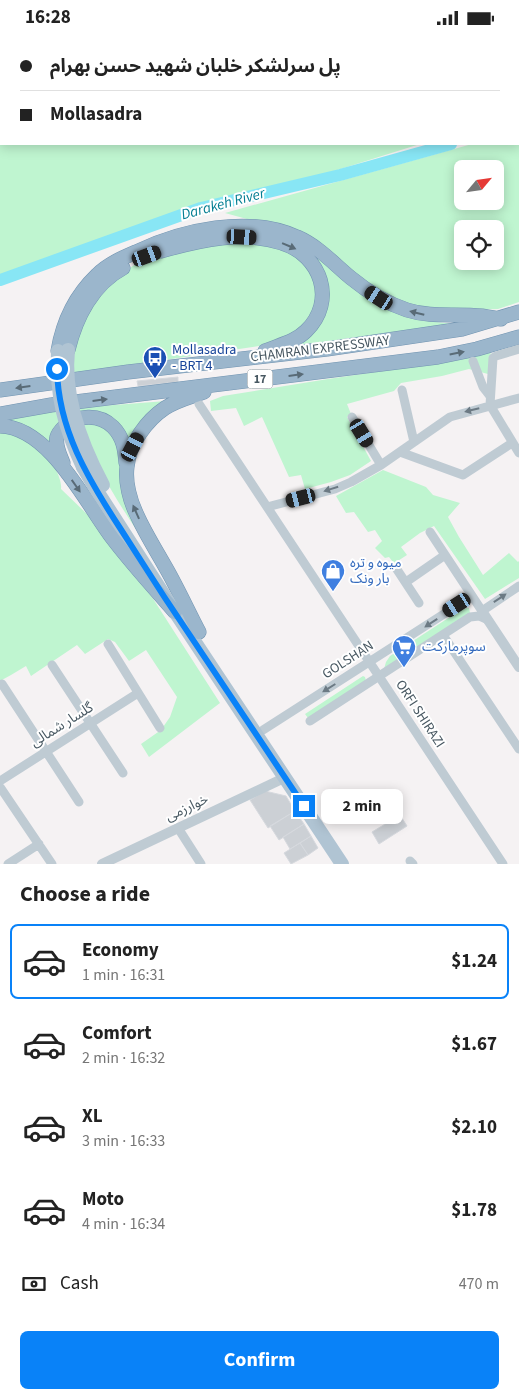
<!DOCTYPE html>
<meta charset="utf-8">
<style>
body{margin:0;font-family:"Source Sans 3","Noto Sans Arabic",sans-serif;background:#f2f2f2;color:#222;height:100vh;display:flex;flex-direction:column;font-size:19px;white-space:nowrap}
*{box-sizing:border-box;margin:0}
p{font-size:16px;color:#767676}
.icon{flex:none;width:28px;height:28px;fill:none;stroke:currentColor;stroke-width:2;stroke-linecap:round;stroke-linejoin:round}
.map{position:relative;height:829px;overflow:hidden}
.details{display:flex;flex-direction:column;background:#fff;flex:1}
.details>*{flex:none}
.guide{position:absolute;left:0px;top:0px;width:520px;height:110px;box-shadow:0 2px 12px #0003;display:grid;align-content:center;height:110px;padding:0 20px;background:#fff}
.needle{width:32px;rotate:61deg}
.controls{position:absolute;left:454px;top:125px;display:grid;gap:10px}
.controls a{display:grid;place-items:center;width:50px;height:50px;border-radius:8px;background:#fff;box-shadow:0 2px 12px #0003;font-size:25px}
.end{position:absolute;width:22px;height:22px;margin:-11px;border:6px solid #0982f8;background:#fff;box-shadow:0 0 0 2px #fff}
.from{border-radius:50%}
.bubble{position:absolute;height:35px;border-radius:8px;background:#fff;box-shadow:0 2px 12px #0003;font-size:16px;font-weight:700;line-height:35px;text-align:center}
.car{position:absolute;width:15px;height:30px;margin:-15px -8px;border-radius:6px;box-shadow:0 0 4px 1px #0007;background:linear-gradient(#222 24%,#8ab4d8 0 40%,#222 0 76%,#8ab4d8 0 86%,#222 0)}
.guide b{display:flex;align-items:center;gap:18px;height:48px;font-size:19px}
.guide b+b{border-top:1px solid #e0e0e0}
.guide i{width:12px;height:12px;background:#222}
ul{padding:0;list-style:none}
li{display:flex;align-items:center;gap:15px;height:75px;margin:0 10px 8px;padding:0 10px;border:2px solid transparent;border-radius:8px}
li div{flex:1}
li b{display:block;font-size:19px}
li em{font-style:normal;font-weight:700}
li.active{border-color:#0982f8}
li>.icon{width:45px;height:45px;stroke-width:1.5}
h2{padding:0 20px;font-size:22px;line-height:60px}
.pay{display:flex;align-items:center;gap:12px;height:55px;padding:0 20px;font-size:19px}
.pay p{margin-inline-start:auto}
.action{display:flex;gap:10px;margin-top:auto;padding:10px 20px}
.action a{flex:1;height:58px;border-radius:8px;background:#0982f8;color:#fff;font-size:20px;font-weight:700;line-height:58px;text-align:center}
.status{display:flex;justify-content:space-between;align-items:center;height:35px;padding:0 25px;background:#fff;direction:ltr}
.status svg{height:14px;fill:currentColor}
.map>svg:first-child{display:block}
.green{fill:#bff5d0;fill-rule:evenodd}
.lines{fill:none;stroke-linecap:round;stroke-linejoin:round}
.river{stroke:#88e6f5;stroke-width:12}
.building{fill:#ccd0d5;stroke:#d6d9de}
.trunk-casing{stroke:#7194b1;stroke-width:15}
.minor{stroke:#bfcbd3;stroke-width:9}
.tertiary{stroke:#bfcbd3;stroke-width:10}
.secondary{stroke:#bfccd7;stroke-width:12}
.primary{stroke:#b0c4d3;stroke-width:14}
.trunk{stroke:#9bb6cc;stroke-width:14}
.primary-bridge{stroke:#b0c4d3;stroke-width:14}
.oneway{fill:#596b77}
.oneway2{fill:#6c7a84}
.route{stroke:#0982f8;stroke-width:6}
.labels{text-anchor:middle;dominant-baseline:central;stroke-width:4;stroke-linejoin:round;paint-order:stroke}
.shield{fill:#fff;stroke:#7f8a91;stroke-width:1}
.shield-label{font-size:12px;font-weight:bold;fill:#485862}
.street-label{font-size:14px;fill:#485862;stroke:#fff}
.transit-label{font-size:14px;fill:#164399;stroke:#fff;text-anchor:start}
.shop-label{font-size:14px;fill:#366cbe;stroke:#fff;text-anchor:start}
.water-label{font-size:15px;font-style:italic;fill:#047e92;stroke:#fff}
</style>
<div class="status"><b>16:28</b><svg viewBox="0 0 49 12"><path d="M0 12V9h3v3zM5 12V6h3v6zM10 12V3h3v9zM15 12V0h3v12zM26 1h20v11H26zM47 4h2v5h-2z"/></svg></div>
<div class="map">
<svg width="519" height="829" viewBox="0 0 519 829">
<rect width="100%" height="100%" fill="#f5f2f3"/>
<path class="green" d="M166 0H519V77V1H163Z
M1 59V109H420L125 202 0 249V60Z
M519 96V267L498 274 429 276 385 260 305 200 225 178 472 109H519ZM462 134H495V166H462ZM462 194H495V226H462Z
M221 207 278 210 310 232 318 263 310 288 273 309 70 339V329L89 271 126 235 138 228 164 219Z
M302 212C327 228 348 250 372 266 398 282 426 287 456 289L430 295 295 310 324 275Z
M491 316 488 339 469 334 442 341 401 348 394 356 347 369 351 379 347 382 371 426 350 440 331 447 305 454 301 440 289 442 262 382 244 391 236 373 211 376 210 366 223 361 328 344 444 327Z
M166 366 129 418 125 401 77 380 75 373Z
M57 373 61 390 54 410 0 385Z
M93 386 114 398 124 449 165 536C132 489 99 443 80 388Z
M0 394C10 398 21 401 30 406 43 412 63 439 61 454L88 480 141 545 220 668 149 722 141 709 161 695 170 682 177 662 146 615 129 626 115 607 108 604 85 619 77 610 31 641 26 631 11 640 0 646Z
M383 435 426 452 433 460 460 468 448 482 459 502 483 540 509 518 518 527 519 526V543L485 564 434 491 420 498 401 512 407 520 390 531 388 529 393 527 389 522 385 523 375 513 382 506 375 495 368 497 354 477 346 478 336 461Z
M467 573H469L470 578 384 634 386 627 390 621 459 576Z
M363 641 365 642 366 646 308 683 305 679Z"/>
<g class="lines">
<path class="river" d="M519 90V89
M0 245 201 173 340 140 451 109"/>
</g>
<path class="building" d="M178 342V347L138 351 137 346Z
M265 756 286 761 295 776 268 793 250 765Z
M295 776 304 789 279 805 270 791Z
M400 780 407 791 379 809 372 797Z
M304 789 311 801 290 814 283 802Z
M311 801 318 813 308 820 300 808Z
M300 808 308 820 291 829 284 818Z"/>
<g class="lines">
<g class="trunk-casing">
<path id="trunk" d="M161 216C200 205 243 195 282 208 321 220 337 266 306 296 295 307 279 310 265 316
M68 315C76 282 93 249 123 233
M58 316C63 286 75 261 97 240 108 229 122 223 136 217 182 195 249 180 297 202 318 211 334 229 351 243 368 257 386 268 407 275 432 283 456 278 482 281 488 282 494 283 501 284
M0 355 128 337 327 314 462 294 519 277
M0 379 51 370 438 322 477 314 519 302
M0 391C50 392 86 469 113 504 132 529 154 553 175 577
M63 428C60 420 55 411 57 402 58 398 61 395 64 392 77 380 99 378 113 392 123 402 125 414 126 428
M199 597C188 576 178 554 166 533 156 515 145 498 137 480 130 466 125 447 127 432 129 409 147 385 165 373 177 365 191 362 204 357"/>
</g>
<path class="minor" d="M64 0V1
M473 326 483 352 490 361
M402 355 414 407
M199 369 503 829
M352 382 381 430
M400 417 463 440 512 408
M519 418 490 370 493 323 496 321 519 314
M267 472 335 454 351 447 381 430 450 382 519 363
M430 497 482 576 519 551
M396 533 419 568
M406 547 445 520
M443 600 519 714
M108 609 160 693
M52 630 123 738
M2 649 79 767
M310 686 470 582 479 581 488 585
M263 695 472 561
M0 746 138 658
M0 752 52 829
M178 793 201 829
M410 826 413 829
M8 829 39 809"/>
<path class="tertiary" d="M482 576 519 632
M102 829 284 743"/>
<path class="secondary" d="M109 1 112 0
M136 1 140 0
M0 41 1 40
M0 50H1"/>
<path class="primary" d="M83 432 97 456 175 577 342 829"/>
<use href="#trunk" class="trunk"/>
<path class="primary-bridge" d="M68 315C63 362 81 409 103 450
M58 316C56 361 64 391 83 432"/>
</g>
<defs><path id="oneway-solid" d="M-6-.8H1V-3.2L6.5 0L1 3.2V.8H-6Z" transform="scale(1.25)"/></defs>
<g class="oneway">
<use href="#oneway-solid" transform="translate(289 211) rotate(23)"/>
<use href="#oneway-solid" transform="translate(417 278) rotate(-166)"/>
<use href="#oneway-solid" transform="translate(457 318) rotate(-11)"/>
<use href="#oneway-solid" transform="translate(296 340) rotate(-7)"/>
<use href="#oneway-solid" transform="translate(23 352) rotate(172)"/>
<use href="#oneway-solid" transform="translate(100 365) rotate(-7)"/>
<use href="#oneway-solid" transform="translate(76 451) rotate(55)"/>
<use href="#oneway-solid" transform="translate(136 477) rotate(-114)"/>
</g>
<g class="oneway2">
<use href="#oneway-solid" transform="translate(472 375) rotate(166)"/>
<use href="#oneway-solid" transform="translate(331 454) rotate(163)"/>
<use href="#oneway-solid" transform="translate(500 563) rotate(-34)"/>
<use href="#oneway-solid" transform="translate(431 588) rotate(147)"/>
<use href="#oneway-solid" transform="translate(329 653) rotate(148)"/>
</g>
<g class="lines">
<path class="route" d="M57 334C58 394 88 444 120 493 135 516 150 540 165 563 211 633 258 702 304 771"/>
</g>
<defs>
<g id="bus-pin" transform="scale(1.25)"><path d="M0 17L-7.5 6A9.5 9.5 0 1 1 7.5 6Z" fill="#1a4fb4" stroke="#fff"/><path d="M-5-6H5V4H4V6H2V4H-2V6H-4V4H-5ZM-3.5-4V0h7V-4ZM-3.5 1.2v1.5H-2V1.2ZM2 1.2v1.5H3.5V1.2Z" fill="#fff"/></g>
<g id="shop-pin" transform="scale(1.25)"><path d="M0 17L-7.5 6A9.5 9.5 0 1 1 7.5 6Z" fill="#3f7fe0" stroke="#fff"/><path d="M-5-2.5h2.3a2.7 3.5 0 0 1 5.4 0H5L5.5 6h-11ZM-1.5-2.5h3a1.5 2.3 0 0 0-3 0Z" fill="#fff"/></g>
<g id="supermarket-pin" transform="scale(1.25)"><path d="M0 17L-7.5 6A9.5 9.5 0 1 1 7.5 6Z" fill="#3f7fe0" stroke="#fff"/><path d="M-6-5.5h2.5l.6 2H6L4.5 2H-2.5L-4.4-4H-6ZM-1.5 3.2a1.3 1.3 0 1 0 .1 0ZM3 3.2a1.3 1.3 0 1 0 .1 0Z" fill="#fff"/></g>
</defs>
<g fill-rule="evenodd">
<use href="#bus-pin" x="155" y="323"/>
<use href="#shop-pin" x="333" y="536"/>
<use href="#supermarket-pin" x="404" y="612"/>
</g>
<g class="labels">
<rect class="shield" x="247.5" y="334.5" width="25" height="19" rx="4"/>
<g class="shield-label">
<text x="260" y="344">17</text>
</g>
<g class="street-label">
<text transform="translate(320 314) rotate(-7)">CHAMRAN EXPRESSWAY</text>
<text transform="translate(348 625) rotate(-33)">GOLSHAN</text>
<text transform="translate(420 679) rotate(57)">ORFI SHIRAZI</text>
<text transform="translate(62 690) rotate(-32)">گلسار شمالی</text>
<text transform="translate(187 773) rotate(-25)">خوارزمی</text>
</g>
<g class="transit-label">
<text x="172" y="315">Mollasadra<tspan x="172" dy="16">- BRT 4</tspan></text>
</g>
<g class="shop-label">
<text x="350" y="528">میوه و تره<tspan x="350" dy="16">بار ونک</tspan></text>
<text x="422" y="612">سوپرمارکت</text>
</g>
<g class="water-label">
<text transform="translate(223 169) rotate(-15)">Darakeh River</text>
</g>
</g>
</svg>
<div class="controls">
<a><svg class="needle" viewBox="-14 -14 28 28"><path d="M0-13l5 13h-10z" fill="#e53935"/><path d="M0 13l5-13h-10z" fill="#767676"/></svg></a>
<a><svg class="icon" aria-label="locate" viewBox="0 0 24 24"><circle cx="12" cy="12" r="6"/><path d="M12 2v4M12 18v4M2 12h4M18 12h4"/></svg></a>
</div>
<i class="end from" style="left:57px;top:334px"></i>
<i class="end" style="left:304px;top:771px"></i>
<div class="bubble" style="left:321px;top:754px;width:82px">2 min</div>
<i class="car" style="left:242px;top:202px;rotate:93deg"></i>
<i class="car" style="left:147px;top:221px;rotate:70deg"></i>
<i class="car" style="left:379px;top:263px;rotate:303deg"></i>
<i class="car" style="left:362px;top:398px;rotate:149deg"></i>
<i class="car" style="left:133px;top:412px;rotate:28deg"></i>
<i class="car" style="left:301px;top:463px;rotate:256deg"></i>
<i class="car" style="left:457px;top:570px;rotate:237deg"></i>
<div class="guide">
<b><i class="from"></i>پل سرلشکر خلبان شهید حسن بهرام</b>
<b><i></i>Mollasadra</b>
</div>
</div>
<section class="details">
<h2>Choose a ride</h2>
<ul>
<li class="active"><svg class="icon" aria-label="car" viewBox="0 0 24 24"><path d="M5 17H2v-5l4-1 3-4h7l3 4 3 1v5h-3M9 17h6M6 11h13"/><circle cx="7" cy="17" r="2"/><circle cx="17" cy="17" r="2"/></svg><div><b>Economy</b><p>1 min · 16:31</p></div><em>$1.24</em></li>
<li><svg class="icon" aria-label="car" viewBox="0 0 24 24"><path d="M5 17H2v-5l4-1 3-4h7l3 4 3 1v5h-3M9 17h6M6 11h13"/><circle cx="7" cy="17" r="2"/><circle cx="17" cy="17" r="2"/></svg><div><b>Comfort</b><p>2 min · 16:32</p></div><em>$1.67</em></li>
<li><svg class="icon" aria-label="car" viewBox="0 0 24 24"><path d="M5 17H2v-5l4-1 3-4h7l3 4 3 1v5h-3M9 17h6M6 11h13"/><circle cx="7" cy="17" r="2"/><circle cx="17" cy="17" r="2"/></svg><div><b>XL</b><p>3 min · 16:33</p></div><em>$2.10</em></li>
<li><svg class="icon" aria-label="car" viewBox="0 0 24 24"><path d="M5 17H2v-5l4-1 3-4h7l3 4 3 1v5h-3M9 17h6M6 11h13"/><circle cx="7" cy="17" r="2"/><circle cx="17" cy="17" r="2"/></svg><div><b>Moto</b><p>4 min · 16:34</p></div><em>$1.78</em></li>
</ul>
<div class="pay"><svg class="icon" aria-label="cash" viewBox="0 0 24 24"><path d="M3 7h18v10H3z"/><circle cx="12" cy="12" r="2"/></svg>Cash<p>470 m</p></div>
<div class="action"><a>Confirm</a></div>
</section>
